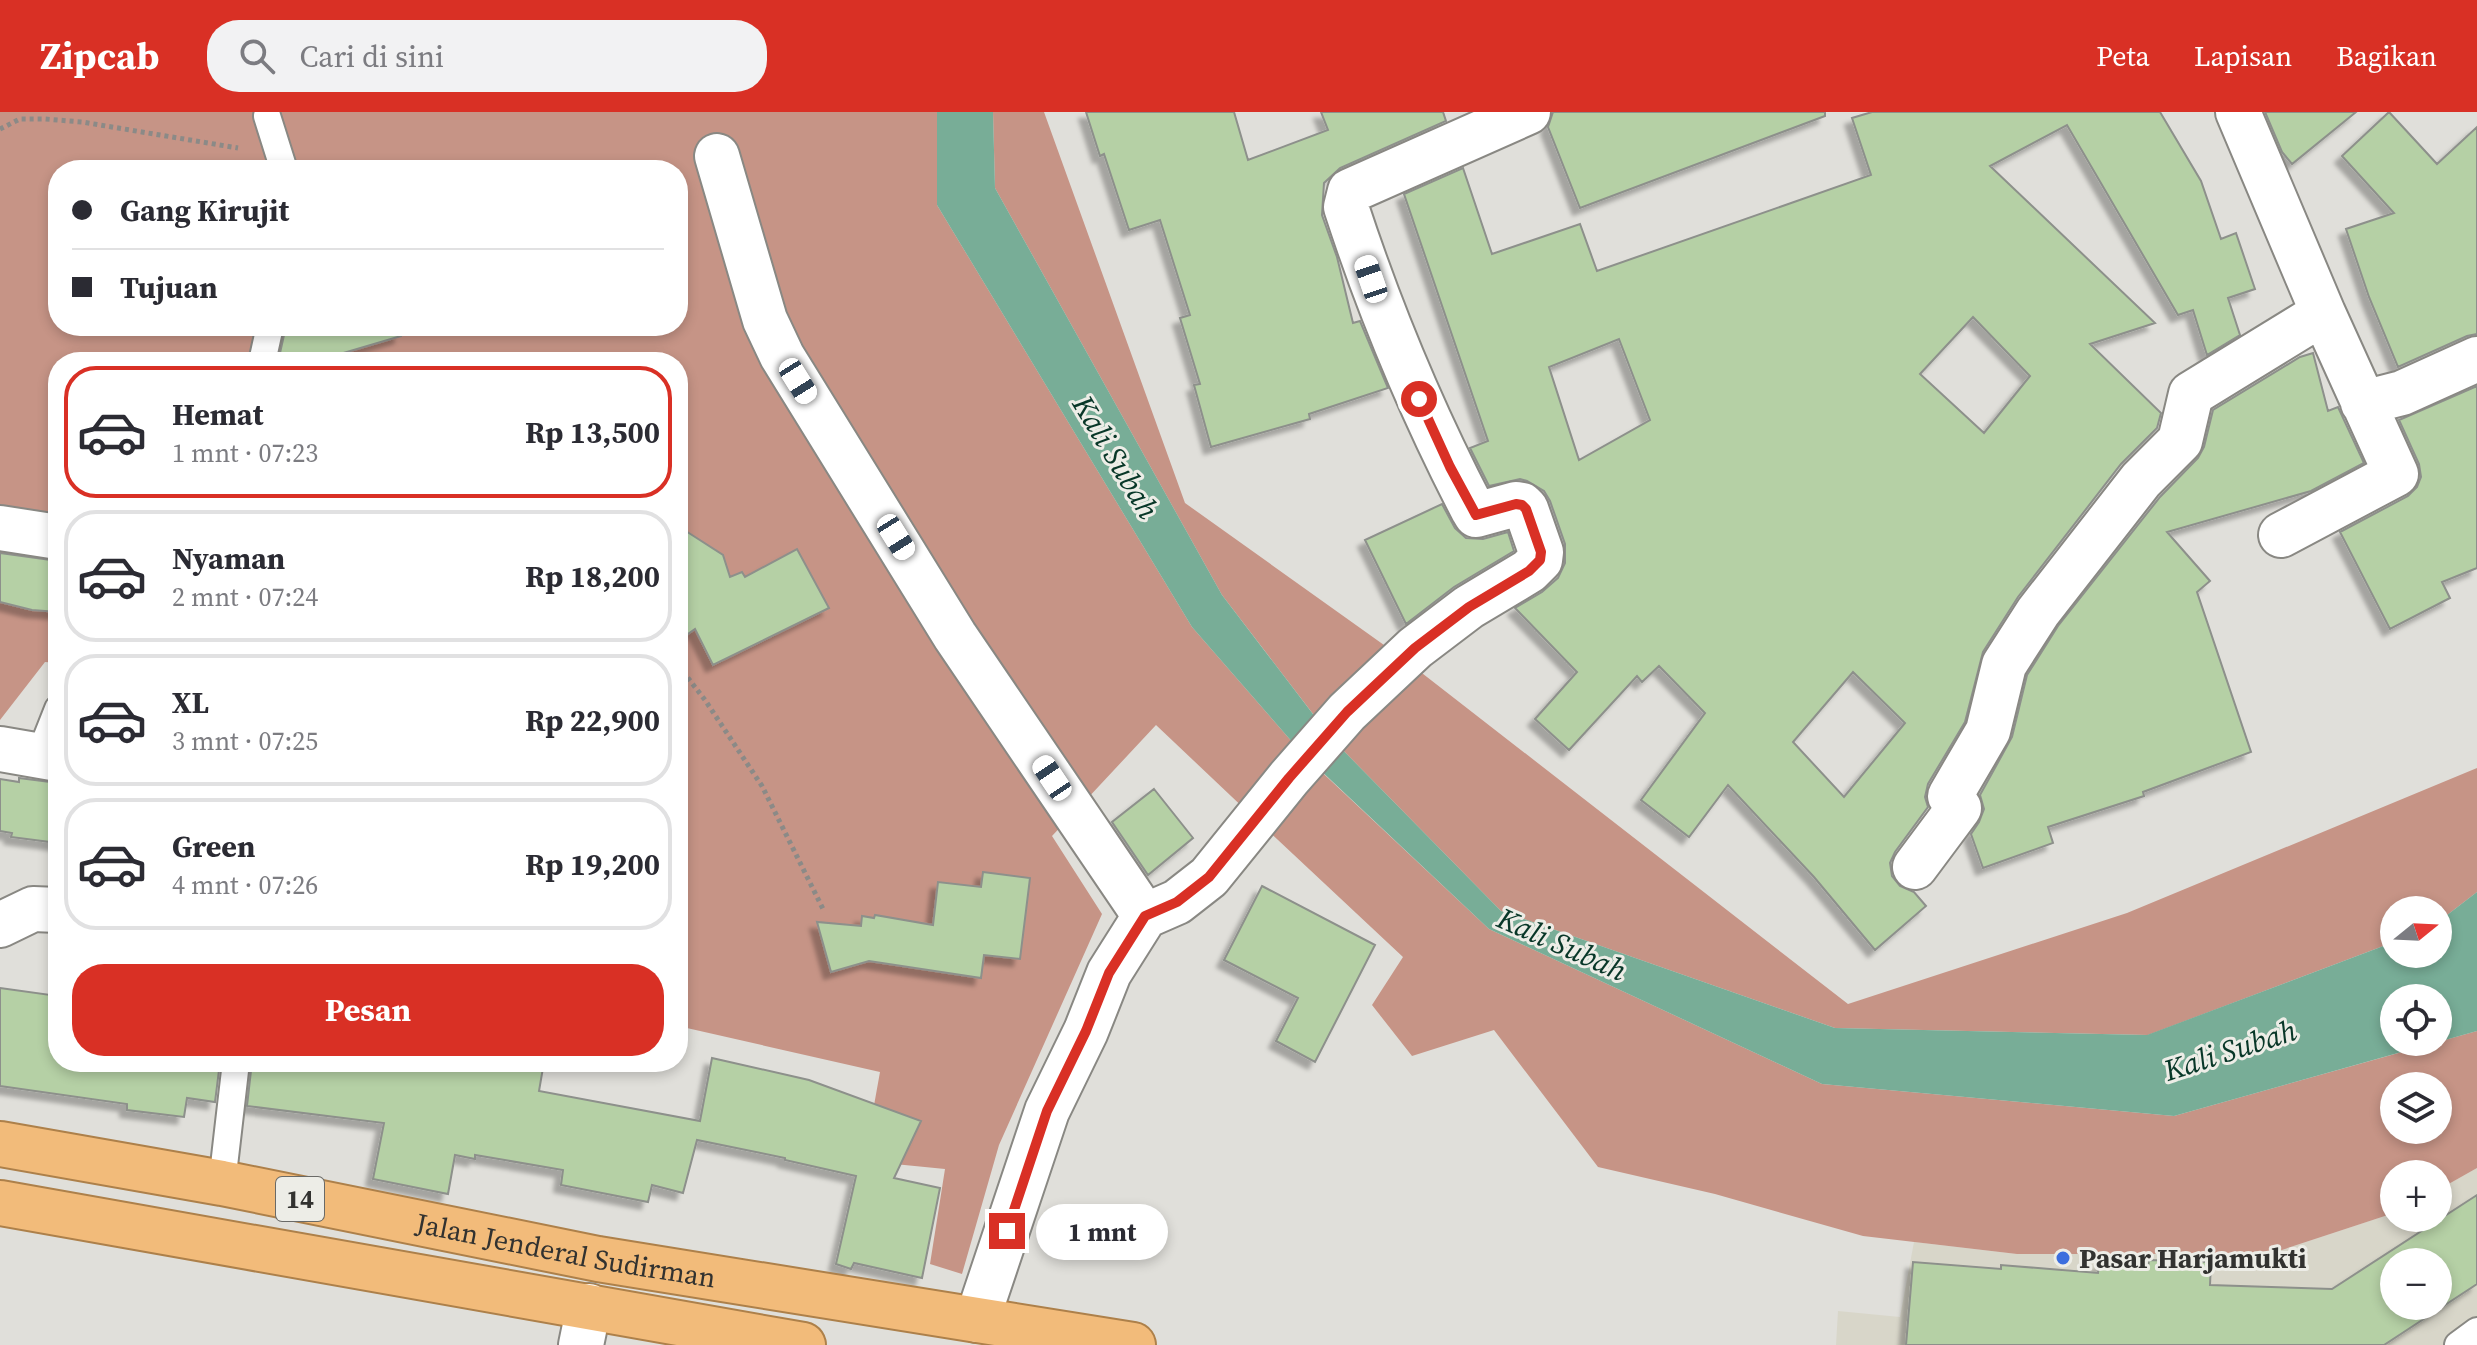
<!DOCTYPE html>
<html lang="id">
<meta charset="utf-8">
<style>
body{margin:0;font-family:"Source Serif 4",serif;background:#f2f2f3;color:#2b2b33;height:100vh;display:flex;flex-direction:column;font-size:30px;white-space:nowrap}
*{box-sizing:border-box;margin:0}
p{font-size:26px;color:#7c7c81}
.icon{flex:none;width:44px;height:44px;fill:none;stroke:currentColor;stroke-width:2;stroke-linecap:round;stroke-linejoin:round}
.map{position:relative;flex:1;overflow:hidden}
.drawer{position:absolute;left:48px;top:240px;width:640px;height:720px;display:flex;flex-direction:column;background:#fff;border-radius:32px;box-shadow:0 4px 12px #0003}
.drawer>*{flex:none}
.top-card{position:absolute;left:48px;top:48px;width:640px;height:176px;border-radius:32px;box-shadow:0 4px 12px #0003;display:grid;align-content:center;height:176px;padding:0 24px;background:#fff}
.needle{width:52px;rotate:72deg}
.controls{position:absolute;left:2380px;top:784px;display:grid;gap:16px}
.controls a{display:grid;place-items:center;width:72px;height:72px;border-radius:50%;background:#fff;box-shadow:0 4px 12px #0003;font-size:40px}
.end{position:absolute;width:36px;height:36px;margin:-18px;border:10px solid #d93025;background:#fff;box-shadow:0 0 0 4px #fff}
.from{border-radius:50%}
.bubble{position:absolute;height:56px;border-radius:28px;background:#fff;box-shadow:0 4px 12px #0003;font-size:26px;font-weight:700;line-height:56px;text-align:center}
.car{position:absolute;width:24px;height:48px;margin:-24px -12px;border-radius:10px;box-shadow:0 0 6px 2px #0007;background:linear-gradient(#fff 24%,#345 0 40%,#fff 0 76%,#345 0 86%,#fff 0)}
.top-card b{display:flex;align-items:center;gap:28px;height:76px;font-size:30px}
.top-card b+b{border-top:2px solid #e1e1e2}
.top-card i{width:20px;height:20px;background:#2b2b33}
ul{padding:14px 0 0;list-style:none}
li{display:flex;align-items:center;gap:24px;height:132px;margin:0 16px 12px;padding:0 8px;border:4px solid #e1e1e2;border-radius:32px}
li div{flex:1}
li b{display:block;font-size:30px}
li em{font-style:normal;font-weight:700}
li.active{border-color:#d93025}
li>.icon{width:72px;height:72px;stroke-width:1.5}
.action{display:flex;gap:16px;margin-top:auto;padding:16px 24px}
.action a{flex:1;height:92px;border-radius:32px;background:#d93025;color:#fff;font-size:32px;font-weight:700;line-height:92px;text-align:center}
header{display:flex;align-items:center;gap:48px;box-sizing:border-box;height:112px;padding:0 40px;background:#d93025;color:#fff}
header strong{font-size:38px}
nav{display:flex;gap:44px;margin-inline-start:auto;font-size:28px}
.search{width:560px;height:72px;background:#f2f2f3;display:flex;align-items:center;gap:20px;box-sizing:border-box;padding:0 28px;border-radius:32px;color:#7c7c81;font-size:30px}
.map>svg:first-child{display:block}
.built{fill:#d8d6c9;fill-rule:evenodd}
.forest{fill:#c69486;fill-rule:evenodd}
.water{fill:#78ad97}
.building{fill:#b5d0a5;stroke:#8d908b;stroke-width:2;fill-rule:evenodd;filter:url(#shadow)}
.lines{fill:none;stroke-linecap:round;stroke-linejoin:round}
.service-casing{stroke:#898883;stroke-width:30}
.minor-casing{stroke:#898883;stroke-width:48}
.tertiary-casing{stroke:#898883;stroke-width:48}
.trunk-casing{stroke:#ad804a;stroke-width:48}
.path{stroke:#8b8a87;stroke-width:5;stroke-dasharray:4 4;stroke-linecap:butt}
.service{stroke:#fff;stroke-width:26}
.minor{stroke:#fff;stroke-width:44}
.tertiary{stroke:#fff;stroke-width:44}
.trunk{stroke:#f2bb7a;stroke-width:44}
.route{stroke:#d93025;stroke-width:10}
.poi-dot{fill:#3c6ede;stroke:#edede7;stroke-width:3}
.labels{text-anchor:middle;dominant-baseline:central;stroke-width:6;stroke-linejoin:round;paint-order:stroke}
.shield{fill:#edede7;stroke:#6a6a67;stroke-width:2}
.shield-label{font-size:26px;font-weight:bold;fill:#323230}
.street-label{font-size:28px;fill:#323230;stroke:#edede7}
.poi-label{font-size:28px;font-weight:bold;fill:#323230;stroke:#edede7;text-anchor:start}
.water-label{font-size:30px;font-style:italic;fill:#083728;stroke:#edede7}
</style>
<header>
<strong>Zipcab</strong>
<div class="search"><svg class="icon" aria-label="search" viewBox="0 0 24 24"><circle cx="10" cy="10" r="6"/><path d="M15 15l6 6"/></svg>Cari di sini</div>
<nav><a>Peta</a><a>Lapisan</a><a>Bagikan</a></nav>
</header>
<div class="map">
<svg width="2477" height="1233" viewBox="0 0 2477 1233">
<defs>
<filter id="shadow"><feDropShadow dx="-7" dy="7" stdDeviation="2" flood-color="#0004"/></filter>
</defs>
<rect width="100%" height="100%" fill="#e0dfda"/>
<path class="built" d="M2477 1056V1233H1836L1838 1199 1900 1205 1914 1130 2017 1142H2212L2221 1158 2394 1101V1106H2438V1078ZM2394 1150H2438V1194H2394Z"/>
<path class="forest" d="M0 0H937V93L1192 515 1300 639 1250 702 1156 613 1086 688 755 216 1067 708 1052 724 1102 802 999 1033 962 1162 930 1152 945 1057 864 1049 880 960 678 914V250H58V551L45 550 0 608ZM58 58H678V214H58Z
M993 0H1044L1185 391 1398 543 1323 615 1222 483 995 76Z
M1409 551 1848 892 2127 801 2477 656V780L2438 810V798H2394V830L2148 923 1835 916 1501 799 1332 627Z
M1311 650 1489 817 1822 972 2174 1004 2477 919V1056L2438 1078V1062H2394V1101L2221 1158 2212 1142H2017L1863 1124 1715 1082 1598 1055 1494 918 1412 944 1372 893 1403 845 1261 712ZM2394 974H2438V1018H2394Z"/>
<path class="water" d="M937 0H993L995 76 1222 483 1332 627 1501 799 1835 916 2147 923 2394 830V842H2438V810L2477 780V919L2438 930V886H2394V930H2437L2174 1004 1822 972 1489 817 1300 639 1192 515 937 93Z"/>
<path class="building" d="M1086 0H1234L1248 48 1328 18 1321 0H1443L1446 9 1340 56 1324 71 1322 103 1337 145 1353 211 1360 209 1388 276 1309 302 1310 307 1211 335 1194 273 1200 272 1180 206 1190 203 1160 108 1129 118 1104 42 1100 44Z
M1553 0H1825V4L1580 96 1548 15Z
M1872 0H2160L2201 69 2221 127 2236 121 2255 177 2228 186 2240 223 2207 243 2193 198 2178 203 2067 13 1990 54 2155 211 2090 232 2161 301 2157 316 2121 352 2018 485 1983 540 1965 610 1928 672 1925 685 1928 695 1895 740 1890 751 1892 764 1900 774 1914 780 1926 794 1875 838 1814 765 1728 673 1689 725 1641 688 1705 601 1659 554 1642 570 1637 564 1569 638 1535 607 1577 560 1515 496 1542 480 1558 466 1565 451V432L1550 389 1544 379 1527 369 1520 367 1489 374 1470 336 1488 329 1404 82 1463 56 1492 142 1580 112 1597 159 1871 63 1852 6ZM1973 205 2030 264 1984 321 1920 262ZM1619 227 1650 308 1579 348 1549 255ZM1853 560 1905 611 1844 685 1793 630Z
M2265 0H2356L2292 52 2282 40Z
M2389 0 2437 52 2477 15V222L2467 224 2398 255 2369 185 2346 117 2394 101 2342 44Z
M286 214H399L401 224 313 250H278Z
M2313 241 2328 299 2338 295 2364 351 2311 379 2167 420 2210 469 2197 480 2251 640 2143 680 2144 684 2048 715 2053 731 1983 756 1971 722 1979 710 1984 697 1980 683 2012 625 2027 563 2058 514 2160 385 2198 346 2204 335 2213 298 2300 245Z
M2477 274V456L2442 470 2450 486 2390 517 2340 420 2408 384 2417 375 2421 365 2419 352 2399 308Z
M1442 392 1455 416 1466 426 1483 427 1508 420 1514 439 1454 475 1406 512 1365 428Z
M678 414 723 443 730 465 742 460 745 465 797 437 829 496 713 553 695 517 678 529Z
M0 441 58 449V500L32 498 0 490Z
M19 666 58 671V731L11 725 12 721 0 719V667L19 670Z
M1154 677 1193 726 1148 763 1112 710Z
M983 760 1030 766 1020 847 984 843 981 866 869 849 831 860 817 810 861 814 862 804 874 806 875 803 933 813 938 770 981 775Z
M1262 774 1375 833 1315 950 1276 929 1298 886 1224 848Z
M0 876 58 884V950H220L215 990 187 986 184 1005 127 998V992L0 974Z
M712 946 809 968 921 1009 894 1066 940 1076 922 1166 854 1151 851 1157 836 1152 856 1064 785 1048V1046L697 1028 683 1081 652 1073 648 1090 561 1073 563 1058 475 1043V1047L455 1043 448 1082 373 1067 384 1011 247 994 252 950H544L539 979 700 1009Z
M2477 1083V1172L2384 1233H1906L1913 1150 2001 1157V1153L2098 1161 2099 1151 2148 1156 2149 1148 2211 1150 2210 1173 2332 1177ZM2394 1150H2438V1194H2394Z"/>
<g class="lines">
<g class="service-casing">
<path id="service" d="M267 4 284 58
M262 250 270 214
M39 645 58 597
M222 1071 236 950
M2458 1233 2477 1219"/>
</g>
<g class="minor-casing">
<path id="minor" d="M2238 0 2323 201 2396 362 2281 423
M717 44 765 208 782 244 955 524 1145 804
M2363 291 2402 281 2477 247
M0 416 58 425
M0 637 58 647
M1915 755 1959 696 1950 684 1988 619 2004 553 2038 500 2141 368 2180 329 2191 282 2323 201
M0 813 33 797 58 798
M977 1208 1047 999 1086 919 1109 861 1145 804 1177 790 1209 765 1289 666 1347 600 1415 536 1469 495 1529 459 1540 448 1541 440 1526 397 1522 393 1516 392 1476 403 1473 398C1422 300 1380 199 1346 95L1350 79 1528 0"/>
</g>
<g class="tertiary-casing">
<path id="tertiary" d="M581 1233 589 1194"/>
</g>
<g class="trunk-casing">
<g id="trunk">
<path id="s1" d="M0 1032 222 1071 598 1147 1133 1233"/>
<path d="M0 1091 803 1233"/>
</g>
</g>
<path class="path" d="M0 17 20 7H45L82 10 238 36
M678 553 705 588 762 674 824 799"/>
<use href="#service" class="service"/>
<use href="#minor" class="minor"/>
<use href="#tertiary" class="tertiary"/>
<use href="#trunk" class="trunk"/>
</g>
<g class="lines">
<path class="route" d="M1007 1119 1047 999 1086 919 1109 861 1145 804 1177 790 1209 765 1289 666 1347 600 1415 536 1469 495 1529 459 1540 448 1541 440 1526 397 1522 393 1516 392 1476 403 1450 355 1419 287"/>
</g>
<circle class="poi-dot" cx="2063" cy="1146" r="8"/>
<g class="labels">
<rect class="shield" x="276" y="1065" width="48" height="44" rx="6"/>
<g class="shield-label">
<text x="300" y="1087">14</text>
</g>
<g class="street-label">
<text stroke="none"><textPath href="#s1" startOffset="576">Jalan Jenderal Sudirman</textPath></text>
</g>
<g class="poi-label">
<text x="2079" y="1146">Pasar Harjamukti</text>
</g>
<g class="water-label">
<text transform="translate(1116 345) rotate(59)">Kali Subah</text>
<text transform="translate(1562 832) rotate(24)">Kali Subah</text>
<text transform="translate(2230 938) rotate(-18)">Kali Subah</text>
</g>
</g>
</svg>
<div class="controls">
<a><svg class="needle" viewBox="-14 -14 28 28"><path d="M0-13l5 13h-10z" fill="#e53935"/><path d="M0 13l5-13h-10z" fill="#7c7c81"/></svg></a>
<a><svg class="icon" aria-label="locate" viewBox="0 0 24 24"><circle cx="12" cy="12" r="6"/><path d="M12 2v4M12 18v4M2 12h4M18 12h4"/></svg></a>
<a><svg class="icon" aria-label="layers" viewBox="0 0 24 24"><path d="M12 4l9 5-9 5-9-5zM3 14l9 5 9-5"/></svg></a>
<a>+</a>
<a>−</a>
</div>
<i class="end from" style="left:1419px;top:287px"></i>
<i class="end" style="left:1007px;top:1119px"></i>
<div class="bubble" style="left:1036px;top:1092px;width:132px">1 mnt</div>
<i class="car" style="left:1371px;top:167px;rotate:341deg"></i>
<i class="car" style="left:798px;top:269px;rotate:148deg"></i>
<i class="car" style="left:896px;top:425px;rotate:148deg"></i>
<i class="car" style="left:1052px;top:666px;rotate:326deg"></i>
<div class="top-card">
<b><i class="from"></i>Gang Kirujit</b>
<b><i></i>Tujuan</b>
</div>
<section class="drawer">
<ul>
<li class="active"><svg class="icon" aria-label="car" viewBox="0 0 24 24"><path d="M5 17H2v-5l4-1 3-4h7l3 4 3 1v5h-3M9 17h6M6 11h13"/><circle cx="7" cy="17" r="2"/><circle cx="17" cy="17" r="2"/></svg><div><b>Hemat</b><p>1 mnt · 07:23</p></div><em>Rp 13,500</em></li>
<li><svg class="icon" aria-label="car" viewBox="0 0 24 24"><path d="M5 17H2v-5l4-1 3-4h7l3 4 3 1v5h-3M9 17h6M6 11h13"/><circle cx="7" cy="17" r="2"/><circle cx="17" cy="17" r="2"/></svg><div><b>Nyaman</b><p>2 mnt · 07:24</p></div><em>Rp 18,200</em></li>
<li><svg class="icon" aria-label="car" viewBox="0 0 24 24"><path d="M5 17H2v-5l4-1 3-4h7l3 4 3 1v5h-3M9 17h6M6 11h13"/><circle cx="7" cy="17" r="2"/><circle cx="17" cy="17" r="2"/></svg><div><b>XL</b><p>3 mnt · 07:25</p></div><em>Rp 22,900</em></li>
<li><svg class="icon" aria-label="car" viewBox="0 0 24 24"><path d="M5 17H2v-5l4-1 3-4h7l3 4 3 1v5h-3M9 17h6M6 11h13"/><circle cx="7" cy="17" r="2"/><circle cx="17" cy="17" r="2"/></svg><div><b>Green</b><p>4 mnt · 07:26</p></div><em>Rp 19,200</em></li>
</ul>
<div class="action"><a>Pesan</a></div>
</section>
</div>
